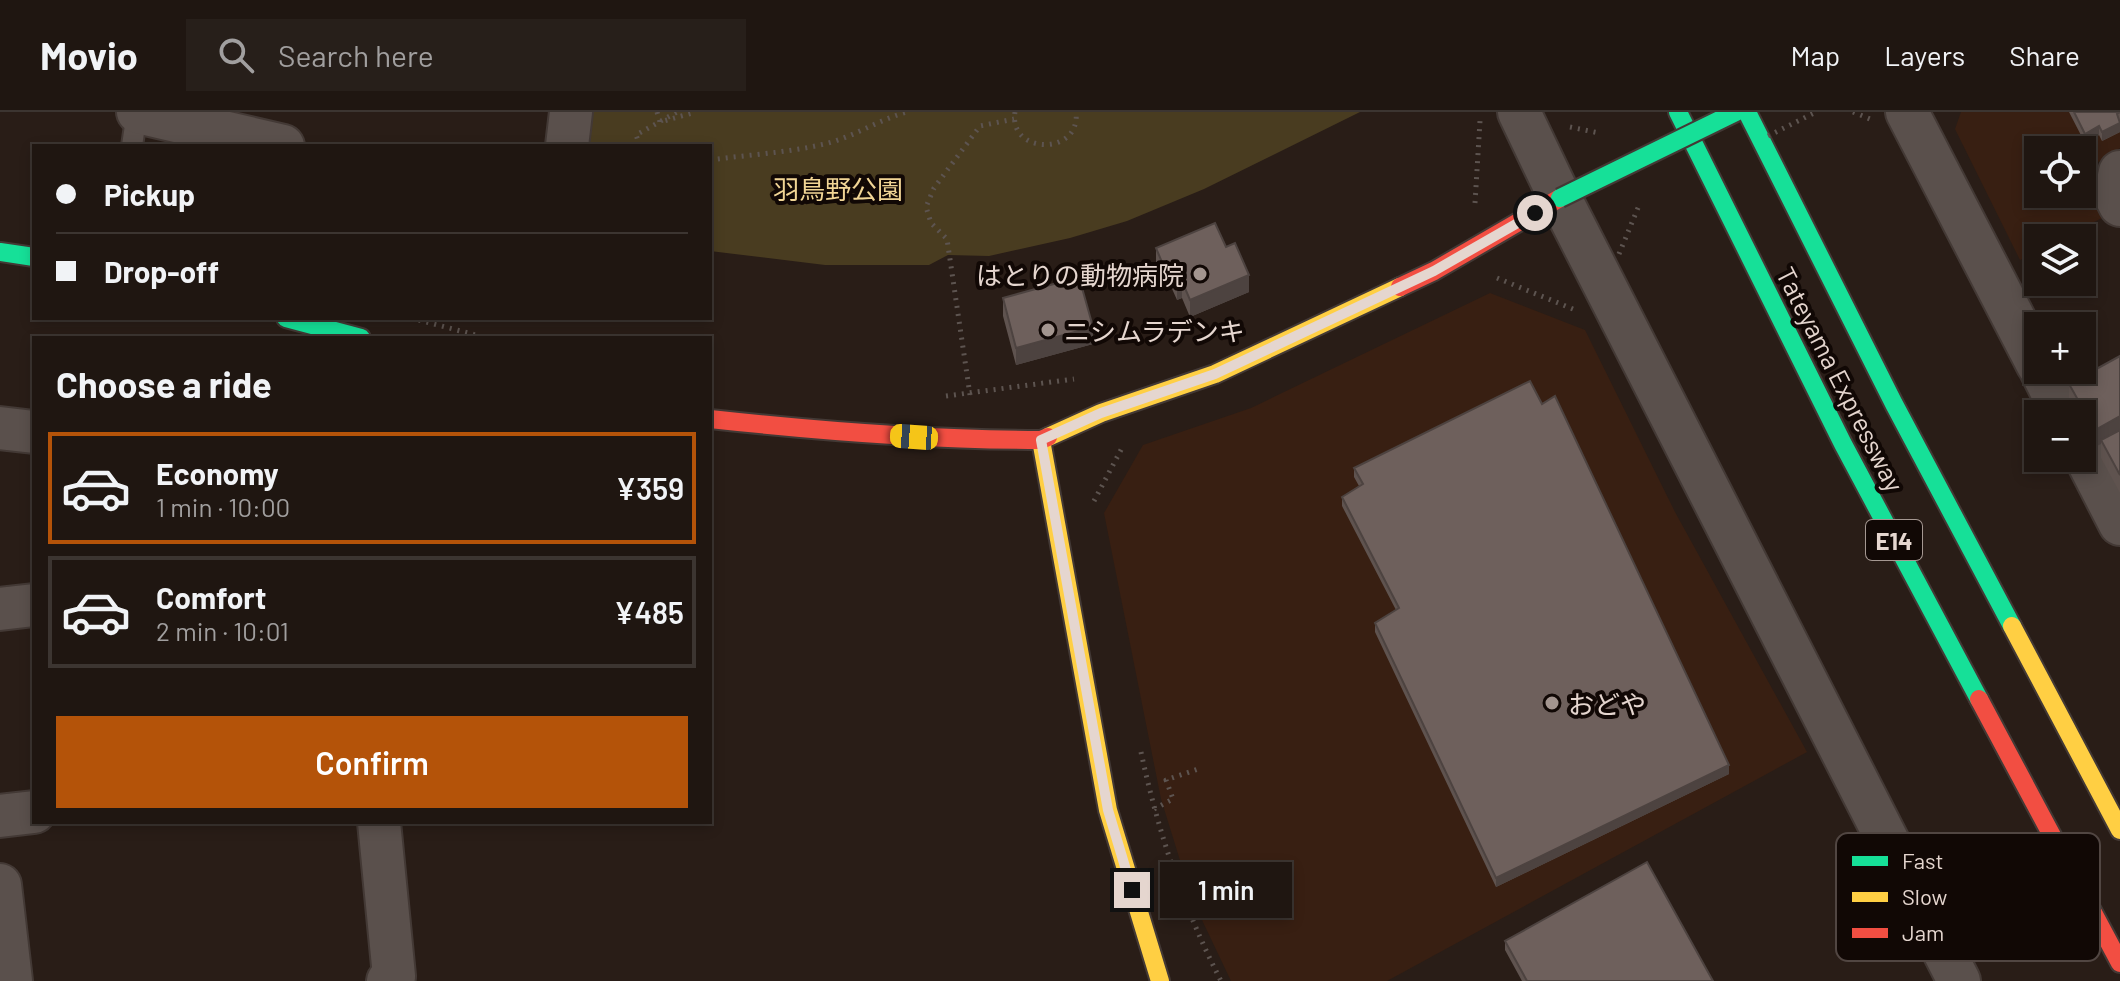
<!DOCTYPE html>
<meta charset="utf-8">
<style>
body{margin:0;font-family:Barlow,"Noto Sans JP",sans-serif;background:#271f1a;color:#f1f3f6;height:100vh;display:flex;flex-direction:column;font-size:30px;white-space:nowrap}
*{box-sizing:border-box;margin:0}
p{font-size:26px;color:#a19f9f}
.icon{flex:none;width:44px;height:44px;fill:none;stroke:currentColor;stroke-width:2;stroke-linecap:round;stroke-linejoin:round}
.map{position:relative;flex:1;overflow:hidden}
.side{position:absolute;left:32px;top:224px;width:680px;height:488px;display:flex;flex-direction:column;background:#1f1611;border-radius:0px;box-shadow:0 4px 12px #0003,0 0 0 2px #3c3531}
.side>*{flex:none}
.guide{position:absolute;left:32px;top:32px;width:680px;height:176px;border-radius:0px;box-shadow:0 4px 12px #0003,0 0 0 2px #3c3531;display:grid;align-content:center;height:176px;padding:0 24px;background:#1f1611}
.controls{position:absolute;left:2024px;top:24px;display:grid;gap:16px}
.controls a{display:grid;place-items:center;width:72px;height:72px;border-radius:0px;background:#1f1611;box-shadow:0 4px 12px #0003,0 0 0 2px #3c3531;font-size:40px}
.end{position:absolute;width:36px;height:36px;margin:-18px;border:10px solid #e5d6cf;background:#111;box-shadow:0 0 0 4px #111}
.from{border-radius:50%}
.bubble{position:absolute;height:56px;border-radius:0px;background:#1f1611;box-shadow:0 4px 12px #0003,0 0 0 2px #3c3531;font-size:26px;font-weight:600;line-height:56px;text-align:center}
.car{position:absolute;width:24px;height:48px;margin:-24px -12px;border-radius:10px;box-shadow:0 0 6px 2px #0007;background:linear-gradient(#f5c518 24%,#345 0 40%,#f5c518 0 76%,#345 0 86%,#f5c518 0)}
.guide b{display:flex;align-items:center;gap:28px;height:76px;font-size:30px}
.guide b+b{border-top:2px solid #3c3531}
.guide i{width:20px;height:20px;background:#f1f3f6}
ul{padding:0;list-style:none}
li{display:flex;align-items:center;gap:24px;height:112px;margin:0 16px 12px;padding:0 8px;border:4px solid #3c3531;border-radius:0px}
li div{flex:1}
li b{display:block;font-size:30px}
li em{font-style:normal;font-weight:600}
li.active{border-color:#b45309}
li>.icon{width:72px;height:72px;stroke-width:1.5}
h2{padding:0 24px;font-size:36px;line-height:96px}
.button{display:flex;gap:16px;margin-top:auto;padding:16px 24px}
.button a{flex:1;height:92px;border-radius:0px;background:#b45309;color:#fff;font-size:32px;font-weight:600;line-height:92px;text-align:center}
header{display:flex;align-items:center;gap:48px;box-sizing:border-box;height:112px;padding:0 40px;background:#1f1611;border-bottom:2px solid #3c3531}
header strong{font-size:38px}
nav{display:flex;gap:44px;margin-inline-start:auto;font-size:28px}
.search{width:560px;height:72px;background:#271f1a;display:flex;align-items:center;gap:20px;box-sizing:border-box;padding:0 28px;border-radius:0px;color:#a19f9f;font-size:30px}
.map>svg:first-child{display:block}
.built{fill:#381f12;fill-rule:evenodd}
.green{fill:#493c20}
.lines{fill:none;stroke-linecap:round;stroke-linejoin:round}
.lane-casing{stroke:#433935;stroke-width:24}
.street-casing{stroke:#433935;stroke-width:46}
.fast-casing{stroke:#433935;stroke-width:22}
.slow-casing{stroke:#433935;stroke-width:22}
.jam-casing{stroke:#433935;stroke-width:22}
.path{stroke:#5d5450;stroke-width:5;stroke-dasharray:2 6;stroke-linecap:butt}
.lane{stroke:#5a504c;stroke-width:20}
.street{stroke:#5a504c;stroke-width:42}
.fast{stroke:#16e098;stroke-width:18}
.slow{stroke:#ffcf43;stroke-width:18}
.jam{stroke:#f24e42;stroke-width:18}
.fast-bridge-casing{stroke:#433935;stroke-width:22;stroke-linecap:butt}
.path-bridge{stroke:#5d5450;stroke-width:5;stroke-dasharray:2 6;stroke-linecap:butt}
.fast-bridge{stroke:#16e098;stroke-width:18}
.wall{fill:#5f534f}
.shaded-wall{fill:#4d4340}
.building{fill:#6e605c;stroke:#4d4340;stroke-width:2}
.route{stroke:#e5d6cf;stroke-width:10}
.poi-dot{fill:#a3958f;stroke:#110805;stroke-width:3}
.labels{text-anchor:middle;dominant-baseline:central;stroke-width:8;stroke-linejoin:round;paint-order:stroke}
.shield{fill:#110805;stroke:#a59892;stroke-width:2}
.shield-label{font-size:24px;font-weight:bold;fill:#e5d6cf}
.park-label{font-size:26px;fill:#f1d595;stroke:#110805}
.poi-label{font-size:26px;fill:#e5d6cf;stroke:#110805;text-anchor:start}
.street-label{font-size:26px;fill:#e5d6cf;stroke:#110805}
.key{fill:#110805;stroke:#514642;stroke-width:2}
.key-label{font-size:22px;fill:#e5d6cf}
</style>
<header>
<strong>Movio</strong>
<div class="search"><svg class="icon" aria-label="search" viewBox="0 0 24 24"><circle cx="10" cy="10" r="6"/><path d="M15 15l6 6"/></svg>Search here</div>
<nav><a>Map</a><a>Layers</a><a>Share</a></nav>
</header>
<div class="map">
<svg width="2120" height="869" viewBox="0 0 2120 869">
<rect width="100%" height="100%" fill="#291d17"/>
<path class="built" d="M1961 0H2120V36L2095 52 2114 100 2062 126H2038V139L2020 148 1955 17ZM2038 38H2082V82H2038Z
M1490 181 1585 218 1675 400 1807 640 1387 869H1231L1192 787 1161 687 1104 401 1143 333 1251 296Z"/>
<path class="green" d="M581 0H1360L1204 77 1127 109 1070 126 989 144 948 143 929 153H825L710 139V34H577Z"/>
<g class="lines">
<g class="lane-casing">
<path id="lane" d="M132 34 137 0"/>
</g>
<g class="street-casing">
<path id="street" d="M138 0 283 34
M1519 0 1560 86 1959 869
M1907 0 2038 253
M567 34 571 0
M2120 60 2115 83 2120 93
M2041 258 2063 302
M0 316 34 320
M2082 338 2120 412
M0 497 34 493
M0 704 34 700
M379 710 394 864 388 869
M0 773 11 869"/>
</g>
<g class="fast-casing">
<path id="fast" d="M1678 0 1843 332 1979 587
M1747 0 1894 292 2012 514
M0 140 34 145
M286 206 361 226"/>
</g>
<g class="slow-casing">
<path id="slow" d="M1048 325 1101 301 1215 262 1400 175
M1041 328 1108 698 1160 869
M2012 514 2120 718"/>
</g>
<g class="jam-casing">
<path id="jam" d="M1400 175 1434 159 1560 86
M710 307C820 319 930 328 1041 328L1048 325
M1979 587 2120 851"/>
</g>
<path class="path" d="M657 0 660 10 696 0
M1015 0C1008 43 1081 44 1076 0
M1853 0 1870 7
M1570 15 1599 21
M640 34 636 23 677 0
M710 48C746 43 784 41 820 33 851 27 877 8 907 0
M1475 91 1480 9
M1497 166 1573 197
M411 206 487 226
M970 283 947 127 931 111 926 95 934 76 980 14 1014 7
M946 284 1074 267
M1094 389 1123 334
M1141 640C1158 720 1184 797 1221 869
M1154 697 1173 687 1166 668 1201 656"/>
<use href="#lane" class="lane"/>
<use href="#street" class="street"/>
<use href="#fast" class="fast"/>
<use href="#slow" class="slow"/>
<use href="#jam" class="jam"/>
<g class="fast-bridge-casing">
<path id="fast-bridge" d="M1560 86 1736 0"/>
</g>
<path class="path-bridge" d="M1768 24 1816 0
M1619 142 1640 91"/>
<use href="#fast-bridge" class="fast-bridge"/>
</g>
<path class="wall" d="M2069 0H2120V20L2102 29 2099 23 2085 31Z
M1226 135 1249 180 1190 205 1182 186 1177 188 1169 170 1164 173 1156 154V136Z
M1003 186 1093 232 1016 253 1003 204Z
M2120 244V381L2101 346V332L2095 335 2082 312V302H2077L2069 289V272Z
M1354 356 1729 662 1496 775 1375 520V511L1396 498 1342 394V385L1359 374 1354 365Z
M1505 829 1713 869H1522L1505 838Z"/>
<path class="shaded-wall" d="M2120 11V20L2102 29V20Z
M2099 14V23L2085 31V22Z
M1169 153V170L1164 173V155Z
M1249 163V180L1190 205V188Z
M1182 169V186L1177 188V171Z
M1093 215V232L1016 253V236Z
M2120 304V321L2101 328V332L2095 335V318Z
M1729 653V662L1496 775V766Z"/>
<path class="building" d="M2074 0H2120L2117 2 2120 11 2102 20 2099 14 2085 22Z
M1215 111 1226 135 1235 131 1249 163 1190 188 1182 169 1177 171 1169 153 1164 155 1156 136Z
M1079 165 1093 215 1016 236 1003 186Z
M2120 244V304L2095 318 2069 272Z
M1530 269 1542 292 1555 284 1729 653 1496 766 1375 511 1399 496 1342 385 1363 372 1354 356Z
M2120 318V363L2101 328Z
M1647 750 1713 869H1527L1505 829Z"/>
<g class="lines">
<path class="route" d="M1132 778 1108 698 1041 328 1101 301 1215 262 1434 159 1535 101"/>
</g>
<g class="poi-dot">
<circle cx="1200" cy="162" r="8"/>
<circle cx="1048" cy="218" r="8"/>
<circle cx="1552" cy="591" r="8"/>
</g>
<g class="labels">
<rect class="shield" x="1866" y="408" width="56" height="40" rx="6"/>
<g class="shield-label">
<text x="1894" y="428">E14</text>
</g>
<g class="park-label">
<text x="838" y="76">羽鳥野公園</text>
</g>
<g class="poi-label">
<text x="1184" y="162" text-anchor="end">はとりの動物病院</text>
<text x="1064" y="218">ニシムラデンキ</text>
<text x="1568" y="591">おどや</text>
</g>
<g class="street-label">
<text transform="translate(1841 267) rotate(63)">Tateyama Expressway</text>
</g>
</g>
<rect x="1836" y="721" width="264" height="128" rx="12" class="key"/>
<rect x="1852" y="744" width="36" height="10" fill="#16e098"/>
<rect x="1852" y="780" width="36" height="10" fill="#ffcf43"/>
<rect x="1852" y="816" width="36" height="10" fill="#f24e42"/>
<g class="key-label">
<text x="1902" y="757">Fast</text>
<text x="1902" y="793">Slow</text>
<text x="1902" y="829">Jam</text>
</g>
</svg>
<div class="controls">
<a><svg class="icon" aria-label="locate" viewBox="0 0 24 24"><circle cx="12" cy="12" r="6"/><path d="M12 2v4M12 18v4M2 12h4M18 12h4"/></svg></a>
<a><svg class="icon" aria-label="layers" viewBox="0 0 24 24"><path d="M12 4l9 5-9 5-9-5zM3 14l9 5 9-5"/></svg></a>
<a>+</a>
<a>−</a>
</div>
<i class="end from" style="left:1535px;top:101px"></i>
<i class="end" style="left:1132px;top:778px"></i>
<div class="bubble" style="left:1160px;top:750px;width:132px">1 min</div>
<i class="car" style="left:914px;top:325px;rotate:274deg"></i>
<div class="guide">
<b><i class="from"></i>Pickup</b>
<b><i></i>Drop-off</b>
</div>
<section class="side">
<h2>Choose a ride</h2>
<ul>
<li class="active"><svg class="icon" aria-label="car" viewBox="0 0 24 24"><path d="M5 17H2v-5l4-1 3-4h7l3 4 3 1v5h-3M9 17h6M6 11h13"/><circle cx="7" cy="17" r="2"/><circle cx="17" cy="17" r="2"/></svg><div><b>Economy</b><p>1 min · 10:00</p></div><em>¥359</em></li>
<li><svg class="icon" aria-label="car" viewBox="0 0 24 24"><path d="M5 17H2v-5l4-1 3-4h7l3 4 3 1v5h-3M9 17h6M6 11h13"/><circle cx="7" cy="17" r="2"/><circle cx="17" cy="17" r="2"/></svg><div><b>Comfort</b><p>2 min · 10:01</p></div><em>¥485</em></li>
</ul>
<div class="button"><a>Confirm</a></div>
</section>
</div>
